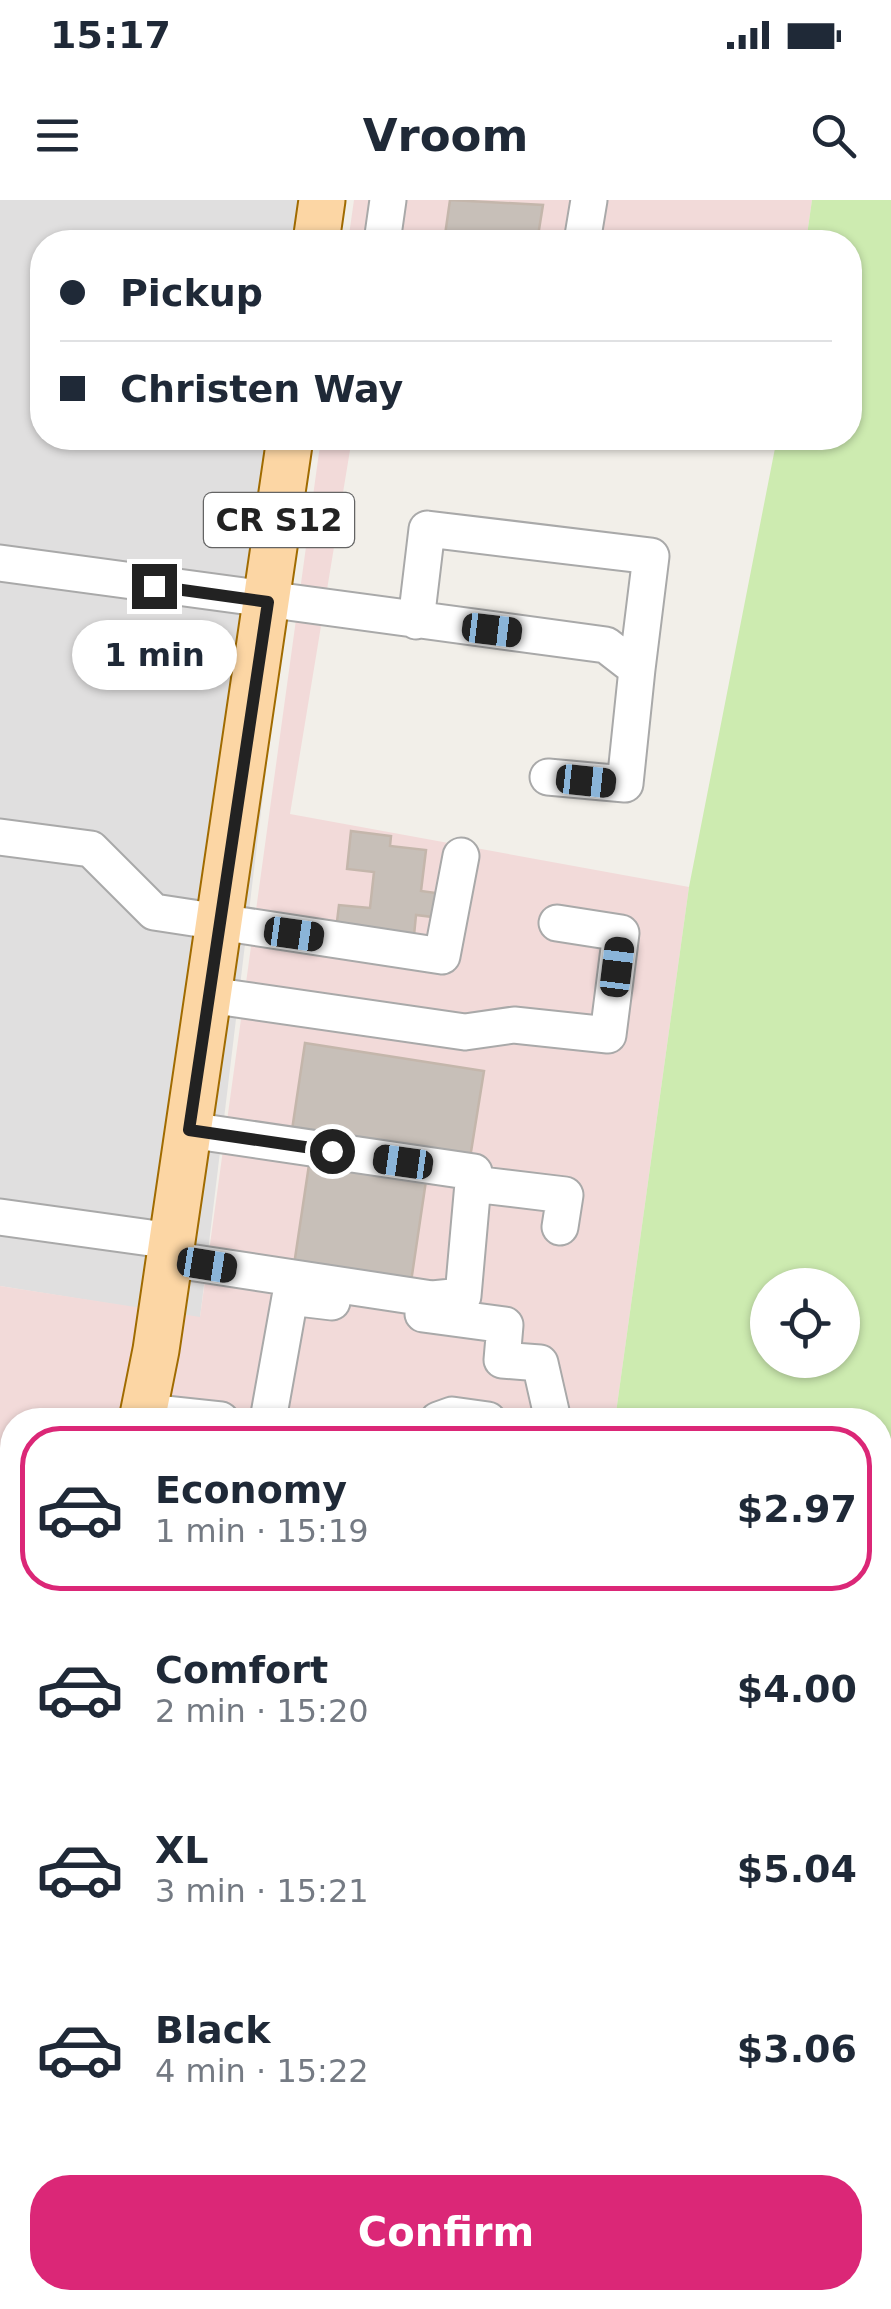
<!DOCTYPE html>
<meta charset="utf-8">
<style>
body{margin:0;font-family:"DejaVu Sans",sans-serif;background:#f6f6f7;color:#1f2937;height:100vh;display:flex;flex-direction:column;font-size:38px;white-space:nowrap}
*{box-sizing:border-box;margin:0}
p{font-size:32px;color:#747a83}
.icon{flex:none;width:55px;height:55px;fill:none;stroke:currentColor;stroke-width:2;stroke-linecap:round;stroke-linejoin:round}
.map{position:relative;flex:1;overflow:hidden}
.panel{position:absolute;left:0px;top:1208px;width:892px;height:902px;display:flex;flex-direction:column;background:#fff;border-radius:40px 40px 0 0;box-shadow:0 2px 8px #0004}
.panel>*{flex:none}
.top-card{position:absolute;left:30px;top:30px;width:832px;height:220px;border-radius:40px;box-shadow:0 2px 8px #0004;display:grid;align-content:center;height:220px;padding:0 30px;background:#fff}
.buttons{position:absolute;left:750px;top:1068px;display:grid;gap:20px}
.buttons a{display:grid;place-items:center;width:110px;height:110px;border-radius:50%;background:#fff;box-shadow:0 2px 8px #0004;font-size:50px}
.end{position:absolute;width:45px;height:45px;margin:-22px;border:12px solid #222;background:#fff;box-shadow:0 0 0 5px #fff}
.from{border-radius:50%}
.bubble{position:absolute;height:70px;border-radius:35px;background:#fff;box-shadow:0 2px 8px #0004;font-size:32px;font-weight:700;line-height:70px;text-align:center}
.car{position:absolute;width:30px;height:60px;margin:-30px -15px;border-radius:12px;box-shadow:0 0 8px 2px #0007;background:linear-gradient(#222 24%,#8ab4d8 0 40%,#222 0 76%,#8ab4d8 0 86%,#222 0)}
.top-card b{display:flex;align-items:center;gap:35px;height:95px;font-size:38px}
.top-card b+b{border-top:2px solid #e0e1e3}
.top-card i{width:25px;height:25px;background:#1f2937}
ul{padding:18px 0 0;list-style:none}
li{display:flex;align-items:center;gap:30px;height:165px;margin:0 20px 15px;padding:0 10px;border:5px solid transparent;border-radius:40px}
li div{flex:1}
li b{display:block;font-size:38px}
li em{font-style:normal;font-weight:700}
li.on{border-color:#db2777}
li>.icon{width:90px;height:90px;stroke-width:1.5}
.cta{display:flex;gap:20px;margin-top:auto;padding:20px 30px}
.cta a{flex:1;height:115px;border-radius:40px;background:#db2777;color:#fff;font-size:40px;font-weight:700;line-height:115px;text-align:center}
.status{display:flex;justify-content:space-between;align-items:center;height:70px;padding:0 50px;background:#fff;direction:ltr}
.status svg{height:28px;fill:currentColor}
header{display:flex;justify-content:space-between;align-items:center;height:130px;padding:0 30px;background:#fff;font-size:45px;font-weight:700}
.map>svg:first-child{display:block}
.residential{fill:#e0dfdf}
.commercial{fill:#f2dad9}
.grass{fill:#cdebb0;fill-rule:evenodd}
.building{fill:#c7bfb8;stroke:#c4b6ab;stroke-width:2.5}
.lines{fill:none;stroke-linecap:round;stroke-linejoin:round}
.minor-casing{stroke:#a9a9a9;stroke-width:39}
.major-casing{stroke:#a06b00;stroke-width:49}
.path{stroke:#fa8072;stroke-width:6;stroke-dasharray:5 5;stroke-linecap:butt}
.minor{stroke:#fff;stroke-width:35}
.major{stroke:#fcd6a4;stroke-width:45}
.route{stroke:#222;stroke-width:12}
.labels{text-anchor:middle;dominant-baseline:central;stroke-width:9;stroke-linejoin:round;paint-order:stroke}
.shield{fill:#fff;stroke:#646464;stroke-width:2.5}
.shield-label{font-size:32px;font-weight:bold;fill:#222}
</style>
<div class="status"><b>15:17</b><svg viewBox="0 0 49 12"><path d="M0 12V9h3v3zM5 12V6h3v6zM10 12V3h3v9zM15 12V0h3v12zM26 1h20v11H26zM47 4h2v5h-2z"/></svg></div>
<header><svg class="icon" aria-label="menu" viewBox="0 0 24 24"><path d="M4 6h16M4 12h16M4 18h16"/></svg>Vroom<svg class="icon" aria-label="search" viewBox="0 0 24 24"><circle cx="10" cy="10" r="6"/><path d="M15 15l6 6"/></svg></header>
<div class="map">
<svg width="891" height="2109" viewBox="0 0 891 2109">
<rect width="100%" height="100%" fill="#f2efe9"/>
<path class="residential" d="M0 0H335L330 42H42V238H306L200 1118 0 1086Z"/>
<path class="commercial" d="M354 0H812L806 42H348Z
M321 238H352L290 614 689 687 615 1220H12V2098H47L42 2109H0V1086L200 1117Z"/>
<path class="grass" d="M812 0H891V2109H508L513 2098H880V1220H615L689 687 777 238H850V42H806ZM768 1085H842V1160H768Z"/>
<path class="building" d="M450 0 543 5 537 42H444Z
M351 631 391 636 390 646 426 650 421 691 436 693 433 717 416 715 413 746 335 738 339 705 370 708 374 672 347 669Z
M305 843 484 871 470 958 292 930Z
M310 958 427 974 411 1082 294 1065Z"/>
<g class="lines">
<g class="minor-casing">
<path id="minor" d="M382 42 388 0
M582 42 589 0
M0 363 606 445 637 469 625 584 548 577
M416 421 427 329 651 356 637 469
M0 637 91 649 154 712 442 756 461 656
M209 795 465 832 514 825 608 835 621 733 557 723
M473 984 565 995 560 1027
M0 1017 172 1041
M169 1059 432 1099 463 1096 474 972 189 930
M423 1114 505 1125 502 1160 540 1163 553 1220
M146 1212 221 1220
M268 1220 290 1097 332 1102
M438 1220 452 1215 488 1220
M0 1435 12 1437"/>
</g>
<g class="major-casing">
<path id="major" d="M316 42 322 0
M142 1220 156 1150 290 238
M0 1795 12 1797
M0 1939 12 1891
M13 2109 18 2098"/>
</g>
<path class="path" d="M155 2098 156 2109"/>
<use href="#minor" class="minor"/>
<use href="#major" class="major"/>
</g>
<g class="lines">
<path class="route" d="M154 386 268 402 189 930 332 951"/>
</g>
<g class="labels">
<rect class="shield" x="204" y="293" width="150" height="54" rx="8"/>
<g class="shield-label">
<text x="279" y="320">CR S12</text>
</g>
</g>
</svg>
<div class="buttons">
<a><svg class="icon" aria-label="locate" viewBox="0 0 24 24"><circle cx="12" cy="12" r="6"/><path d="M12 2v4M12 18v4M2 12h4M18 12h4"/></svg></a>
</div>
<i class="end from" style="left:332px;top:951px"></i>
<i class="end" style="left:154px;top:386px"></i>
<div class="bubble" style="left:72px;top:420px;width:165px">1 min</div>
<i class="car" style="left:492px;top:430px;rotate:97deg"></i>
<i class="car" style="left:586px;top:581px;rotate:96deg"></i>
<i class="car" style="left:294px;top:734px;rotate:98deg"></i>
<i class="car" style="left:617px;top:767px;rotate:7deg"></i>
<i class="car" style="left:403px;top:962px;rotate:278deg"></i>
<i class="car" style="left:207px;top:1065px;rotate:99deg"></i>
<div class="top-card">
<b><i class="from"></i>Pickup</b>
<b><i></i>Christen Way</b>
</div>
<section class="panel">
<ul>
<li class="on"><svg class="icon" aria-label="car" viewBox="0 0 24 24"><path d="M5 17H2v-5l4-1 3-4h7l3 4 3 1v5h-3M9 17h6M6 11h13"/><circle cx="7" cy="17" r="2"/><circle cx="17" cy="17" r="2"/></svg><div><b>Economy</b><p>1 min · 15:19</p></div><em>$2.97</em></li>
<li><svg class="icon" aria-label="car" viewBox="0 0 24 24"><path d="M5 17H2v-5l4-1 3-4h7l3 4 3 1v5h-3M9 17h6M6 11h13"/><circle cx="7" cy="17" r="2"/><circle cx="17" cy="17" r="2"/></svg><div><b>Comfort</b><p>2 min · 15:20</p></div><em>$4.00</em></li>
<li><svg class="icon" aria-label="car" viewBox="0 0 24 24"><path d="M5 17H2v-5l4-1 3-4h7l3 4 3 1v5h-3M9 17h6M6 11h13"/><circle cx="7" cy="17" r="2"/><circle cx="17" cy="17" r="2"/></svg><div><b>XL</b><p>3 min · 15:21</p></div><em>$5.04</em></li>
<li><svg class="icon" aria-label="car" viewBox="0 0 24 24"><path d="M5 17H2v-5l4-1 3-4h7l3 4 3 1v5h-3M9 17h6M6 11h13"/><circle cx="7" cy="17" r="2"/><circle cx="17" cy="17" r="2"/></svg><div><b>Black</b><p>4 min · 15:22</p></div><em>$3.06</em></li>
</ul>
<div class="cta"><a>Confirm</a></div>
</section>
</div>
